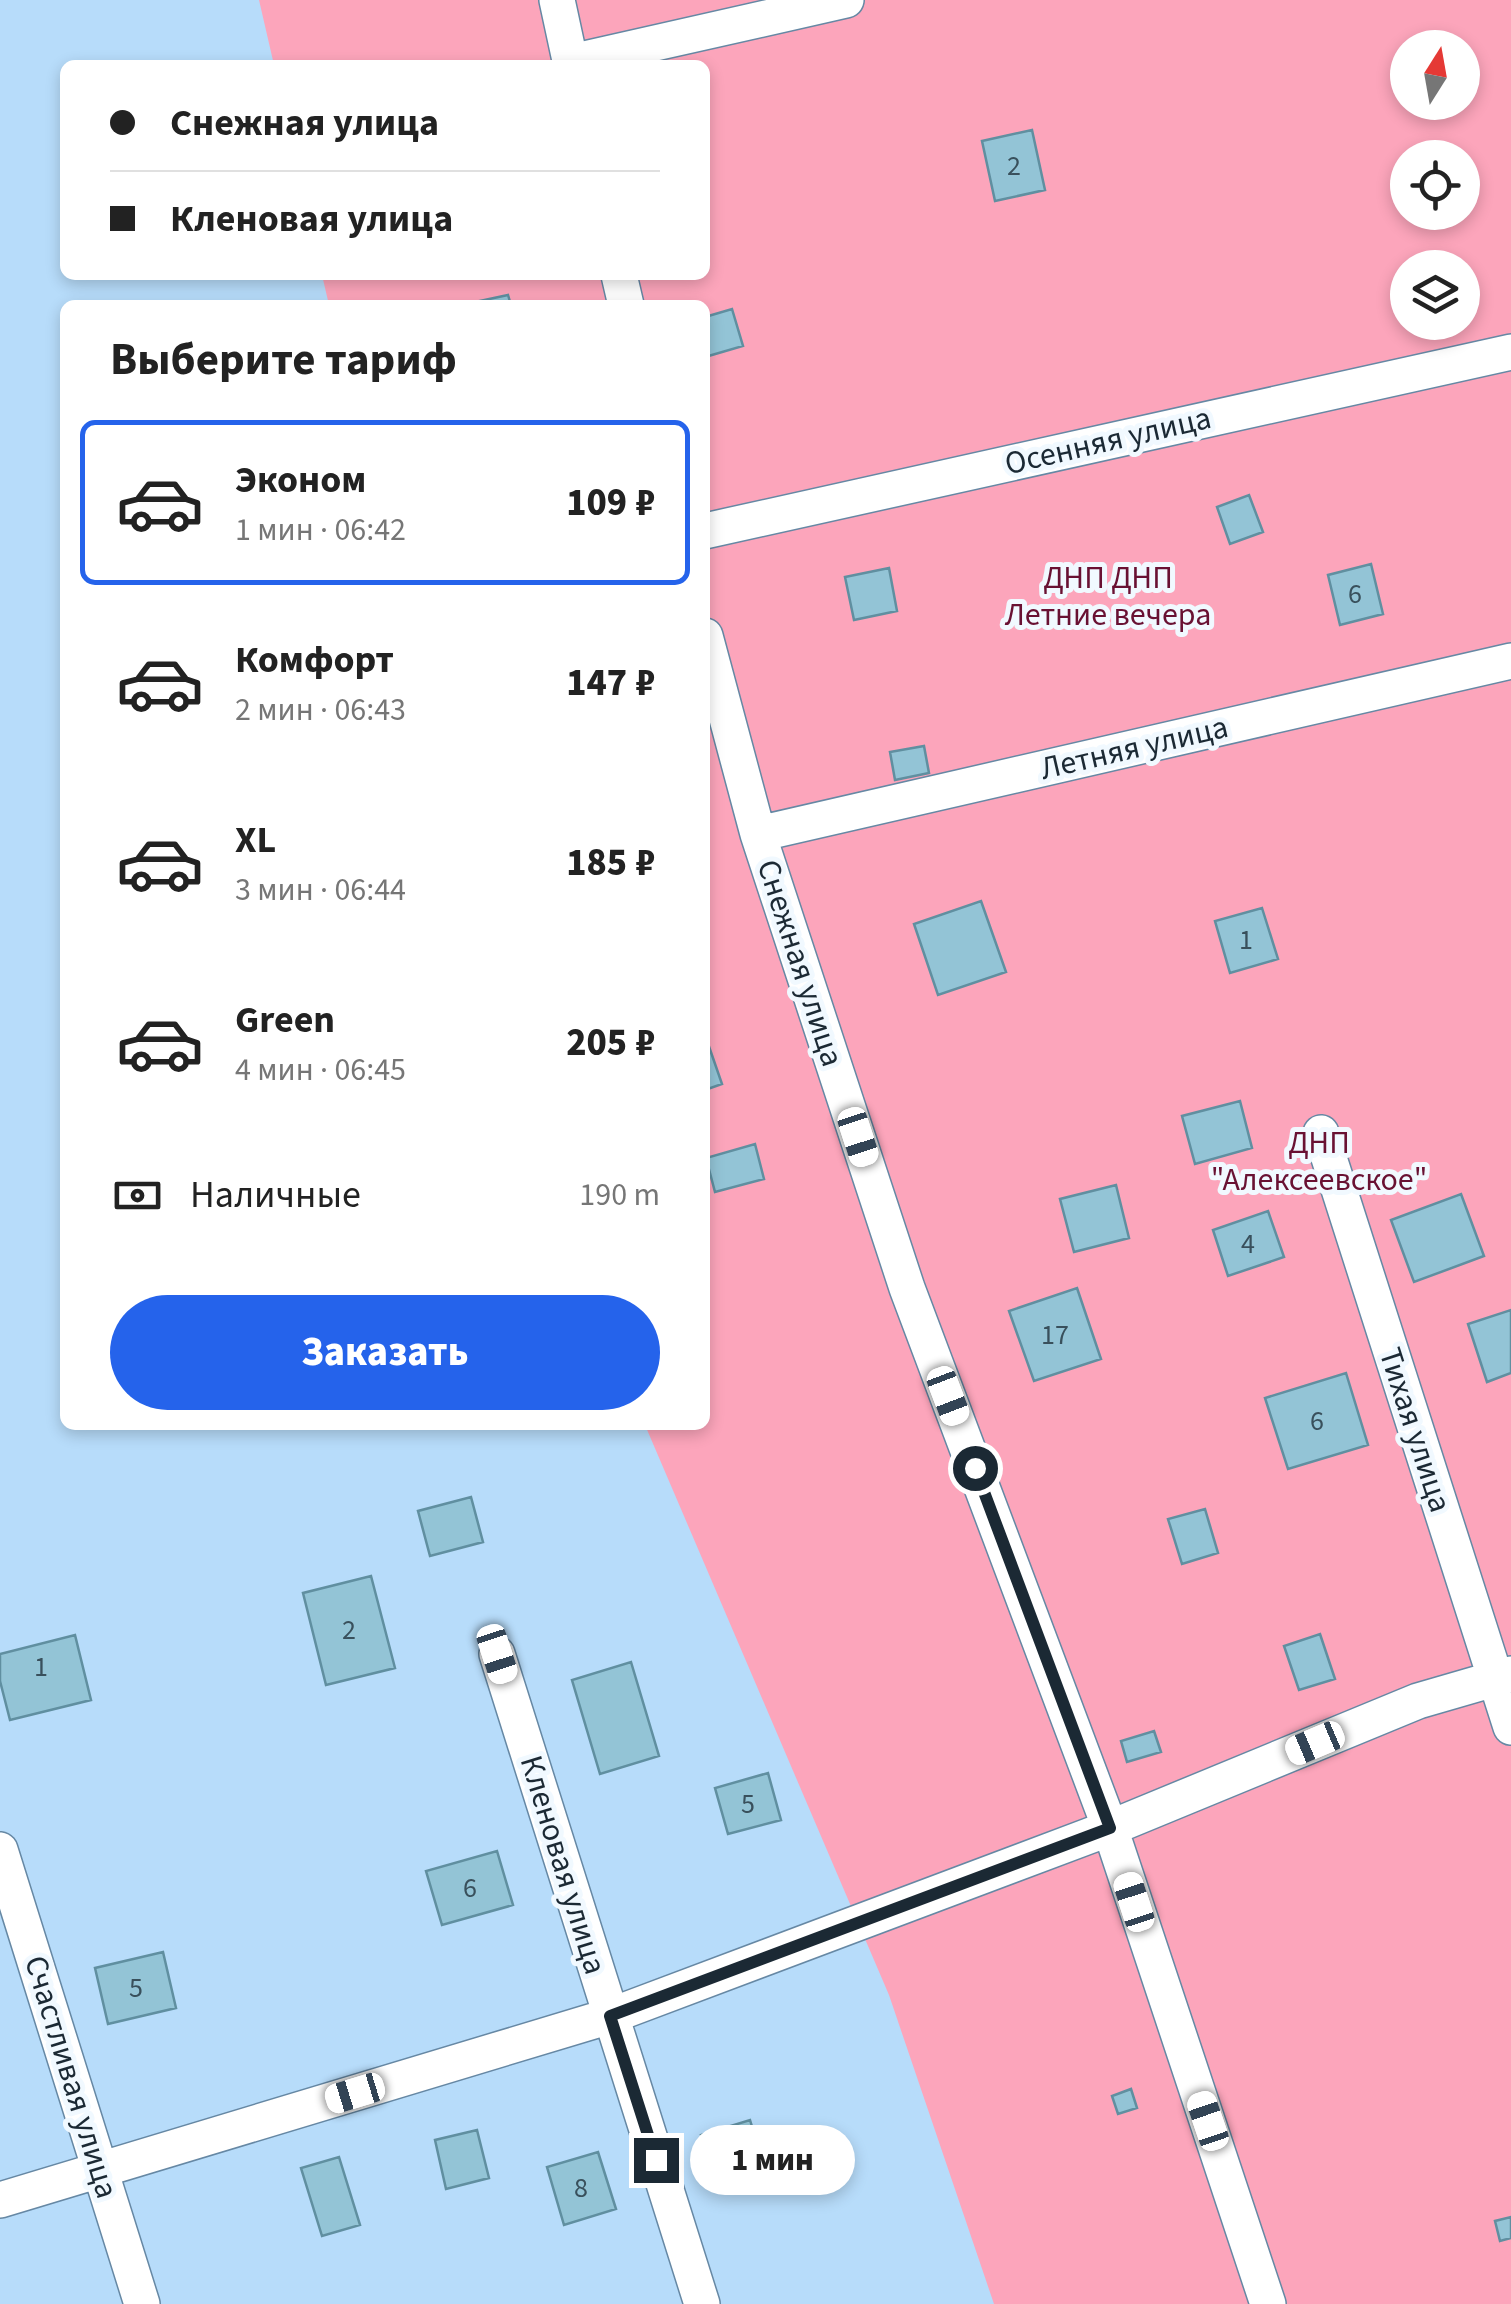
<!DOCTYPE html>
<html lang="ru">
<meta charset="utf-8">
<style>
body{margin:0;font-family:"Source Sans 3",sans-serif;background:#f6f6f6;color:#222;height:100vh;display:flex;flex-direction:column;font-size:38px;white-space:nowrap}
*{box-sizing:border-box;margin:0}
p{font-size:32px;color:#767676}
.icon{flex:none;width:55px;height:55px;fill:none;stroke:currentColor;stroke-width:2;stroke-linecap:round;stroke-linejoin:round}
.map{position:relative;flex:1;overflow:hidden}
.details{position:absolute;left:60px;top:300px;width:650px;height:1130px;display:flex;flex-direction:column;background:#fff;border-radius:15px;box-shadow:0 5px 15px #0003}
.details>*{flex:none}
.guide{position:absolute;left:60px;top:60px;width:650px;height:220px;border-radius:15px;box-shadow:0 5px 15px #0003;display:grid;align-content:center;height:220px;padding:0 50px;background:#fff}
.needle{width:65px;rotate:11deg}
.fabs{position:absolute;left:1390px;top:30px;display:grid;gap:20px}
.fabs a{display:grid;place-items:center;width:90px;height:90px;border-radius:50%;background:#fff;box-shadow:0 5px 15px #0003;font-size:50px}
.end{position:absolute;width:45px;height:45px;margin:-22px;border:12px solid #1b2934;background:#fff;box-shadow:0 0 0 5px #fff}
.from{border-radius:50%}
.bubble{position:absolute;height:70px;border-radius:35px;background:#fff;box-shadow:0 5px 15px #0003;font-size:32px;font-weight:800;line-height:70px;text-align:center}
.car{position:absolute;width:30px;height:60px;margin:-30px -15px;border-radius:12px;box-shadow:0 0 8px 2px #0007;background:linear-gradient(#fff 24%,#345 0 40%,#fff 0 76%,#345 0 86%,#fff 0)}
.guide b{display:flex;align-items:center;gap:35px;height:95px;font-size:38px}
.guide b+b{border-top:2px solid #e0e0e0}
.guide i{width:25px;height:25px;background:#222}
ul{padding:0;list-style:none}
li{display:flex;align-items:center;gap:30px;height:165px;margin:0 20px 15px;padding:0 30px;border:5px solid transparent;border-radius:15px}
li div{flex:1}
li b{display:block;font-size:38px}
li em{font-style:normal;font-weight:800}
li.selected{border-color:#2563eb}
li>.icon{width:90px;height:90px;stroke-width:1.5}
h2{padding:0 50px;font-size:45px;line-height:120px}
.pay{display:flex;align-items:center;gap:25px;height:110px;padding:0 50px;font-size:38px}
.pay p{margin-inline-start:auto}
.cta{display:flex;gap:20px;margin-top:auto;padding:20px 50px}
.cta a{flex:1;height:115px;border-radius:60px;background:#2563eb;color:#fff;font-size:40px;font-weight:800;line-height:115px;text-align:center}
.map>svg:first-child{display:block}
.green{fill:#fca5bb;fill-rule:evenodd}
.building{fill:#93c4d6;stroke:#608fa0;stroke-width:2.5}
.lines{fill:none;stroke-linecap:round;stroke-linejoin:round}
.street-casing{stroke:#6688a4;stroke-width:38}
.street{stroke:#fff;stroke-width:35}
.route{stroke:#1b2934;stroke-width:12}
.labels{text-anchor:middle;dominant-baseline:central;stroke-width:10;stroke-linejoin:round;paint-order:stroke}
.number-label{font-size:28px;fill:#39505c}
.street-label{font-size:32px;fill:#1b2934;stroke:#f1f9ff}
.park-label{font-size:32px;fill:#691133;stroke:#f1f9ff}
</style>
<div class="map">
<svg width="1511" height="2304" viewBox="0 0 1511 2304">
<rect width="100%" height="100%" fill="#b7dcfa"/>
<path class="green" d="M259 0H1511V2304H994L889 1995 645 1425H705V305H329L322 275H705V65H274ZM1408 48H1462V102H1408ZM1408 158H1462V212H1408ZM1408 268H1462V322H1408Z"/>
<path class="building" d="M1032 130 1045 190 995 201 982 141Z
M508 295 511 305H461Z
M732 309 743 346 705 357V317Z
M1249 495 1263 532 1230 544 1217 507Z
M1371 564 1383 614 1340 625 1328 575Z
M889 568 897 611 854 620 845 577Z
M924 746 929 773 895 780 890 752Z
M981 901 1006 972 938 995 914 924Z
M1262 908 1278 959 1230 973 1215 921Z
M705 1035 722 1084 705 1090Z
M1240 1101 1252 1148 1195 1164 1182 1116Z
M755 1144 764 1179 715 1192 706 1158Z
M1116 1185 1129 1238 1074 1252 1060 1199Z
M1461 1194 1484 1256 1414 1282 1391 1220Z
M1268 1211 1284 1257 1228 1276 1213 1230Z
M1077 1288 1101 1359 1034 1381 1009 1311Z
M1511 1310V1373L1487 1382 1468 1324Z
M1346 1373 1368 1445 1288 1469 1265 1398Z
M471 1497 483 1542 430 1556 418 1511Z
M1205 1509 1218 1553 1182 1564 1168 1519Z
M371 1576 395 1668 326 1685 303 1593Z
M1320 1634 1335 1679 1299 1690 1284 1646Z
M75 1635 91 1700 10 1720 0 1681V1654Z
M631 1662 659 1756 600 1774 572 1680Z
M1154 1731 1161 1752 1127 1762 1121 1741Z
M768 1773 781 1820 728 1834 715 1788Z
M497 1851 513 1905 442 1925 426 1871Z
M163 1952 176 2008 108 2024 95 1968Z
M1131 2089 1137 2108 1118 2114 1112 2096Z
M750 2120 765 2169 717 2184 701 2135Z
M477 2130 489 2178 446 2189 435 2140Z
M598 2152 616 2209 564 2225 547 2167Z
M339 2157 360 2225 322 2236 301 2168Z
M1511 2217V2238L1500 2241 1495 2221Z"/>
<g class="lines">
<g class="street-casing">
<path id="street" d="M557 0 571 65
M571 62 846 0
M619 275 626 305
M705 531 1511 352
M705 636 758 834 907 1288 1110 1828 1268 2304
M758 834 1511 661
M1321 1133 1511 1727
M497 1654 702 2304
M0 1850 142 2304
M0 2200 610 2016 1110 1828 1418 1701 1511 1674"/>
</g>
<use href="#street" class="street"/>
</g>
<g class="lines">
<path class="route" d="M656 2160 610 2016 1110 1828 975 1468"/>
</g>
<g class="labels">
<g class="number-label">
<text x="1014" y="166">2</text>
<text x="1355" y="594">6</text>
<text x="1246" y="940">1</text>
<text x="1248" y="1244">4</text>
<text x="1055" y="1335">17</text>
<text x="1317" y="1421">6</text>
<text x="349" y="1630">2</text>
<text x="41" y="1667">1</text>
<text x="748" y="1804">5</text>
<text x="470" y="1888">6</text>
<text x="136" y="1988">5</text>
<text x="581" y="2188">8</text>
</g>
<g class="street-label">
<text transform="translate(1108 441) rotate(-13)">Осенняя улица</text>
<text transform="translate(1134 748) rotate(-13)">Летняя улица</text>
<text transform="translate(800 963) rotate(72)">Снежная улица</text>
<text transform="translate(1415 1430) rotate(72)">Тихая улица</text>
<text transform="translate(563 1865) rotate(73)">Кленовая улица</text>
<text transform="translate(71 2077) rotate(73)">Счастливая улица</text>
</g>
<g class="park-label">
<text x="1108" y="578">ДНП ДНП<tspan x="1108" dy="37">Летние вечера</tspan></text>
<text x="1319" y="1143">ДНП<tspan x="1319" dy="37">"Алексеевское"</tspan></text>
</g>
</g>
</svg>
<div class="fabs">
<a><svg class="needle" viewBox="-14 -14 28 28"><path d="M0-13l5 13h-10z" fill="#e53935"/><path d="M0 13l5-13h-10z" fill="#767676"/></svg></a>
<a><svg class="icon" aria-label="locate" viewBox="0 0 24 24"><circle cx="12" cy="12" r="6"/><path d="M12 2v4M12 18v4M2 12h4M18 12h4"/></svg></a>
<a><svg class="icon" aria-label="layers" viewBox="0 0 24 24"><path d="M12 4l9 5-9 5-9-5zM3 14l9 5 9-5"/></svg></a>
</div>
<i class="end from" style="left:975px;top:1468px"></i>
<i class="end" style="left:656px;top:2160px"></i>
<div class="bubble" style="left:690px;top:2125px;width:165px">1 мин</div>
<i class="car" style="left:858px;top:1137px;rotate:162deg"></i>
<i class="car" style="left:948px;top:1396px;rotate:159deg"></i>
<i class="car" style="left:497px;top:1654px;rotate:162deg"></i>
<i class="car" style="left:1315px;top:1743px;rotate:247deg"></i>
<i class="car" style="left:1134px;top:1902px;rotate:342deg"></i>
<i class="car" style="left:355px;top:2093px;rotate:253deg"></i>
<i class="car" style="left:1208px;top:2121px;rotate:341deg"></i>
<div class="guide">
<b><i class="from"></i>Снежная улица</b>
<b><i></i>Кленовая улица</b>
</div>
<section class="details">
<h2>Выберите тариф</h2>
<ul>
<li class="selected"><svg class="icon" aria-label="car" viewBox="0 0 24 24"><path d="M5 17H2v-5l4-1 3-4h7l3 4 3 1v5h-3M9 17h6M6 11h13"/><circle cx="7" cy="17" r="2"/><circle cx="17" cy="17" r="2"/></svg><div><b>Эконом</b><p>1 мин · 06:42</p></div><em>109 ₽</em></li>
<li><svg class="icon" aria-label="car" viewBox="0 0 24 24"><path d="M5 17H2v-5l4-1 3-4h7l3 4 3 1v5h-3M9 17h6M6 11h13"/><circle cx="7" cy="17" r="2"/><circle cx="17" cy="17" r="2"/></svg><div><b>Комфорт</b><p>2 мин · 06:43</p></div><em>147 ₽</em></li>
<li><svg class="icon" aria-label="car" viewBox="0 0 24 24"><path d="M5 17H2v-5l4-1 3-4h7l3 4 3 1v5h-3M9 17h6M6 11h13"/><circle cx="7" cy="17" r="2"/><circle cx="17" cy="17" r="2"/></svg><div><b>XL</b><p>3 мин · 06:44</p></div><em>185 ₽</em></li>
<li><svg class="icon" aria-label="car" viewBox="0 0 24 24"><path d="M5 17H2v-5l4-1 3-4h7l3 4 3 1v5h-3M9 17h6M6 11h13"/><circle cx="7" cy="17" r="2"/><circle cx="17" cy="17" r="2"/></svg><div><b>Green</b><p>4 мин · 06:45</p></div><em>205 ₽</em></li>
</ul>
<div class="pay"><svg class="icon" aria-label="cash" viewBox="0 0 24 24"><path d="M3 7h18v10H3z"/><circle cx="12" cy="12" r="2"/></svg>Наличные<p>190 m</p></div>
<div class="cta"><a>Заказать</a></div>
</section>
</div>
